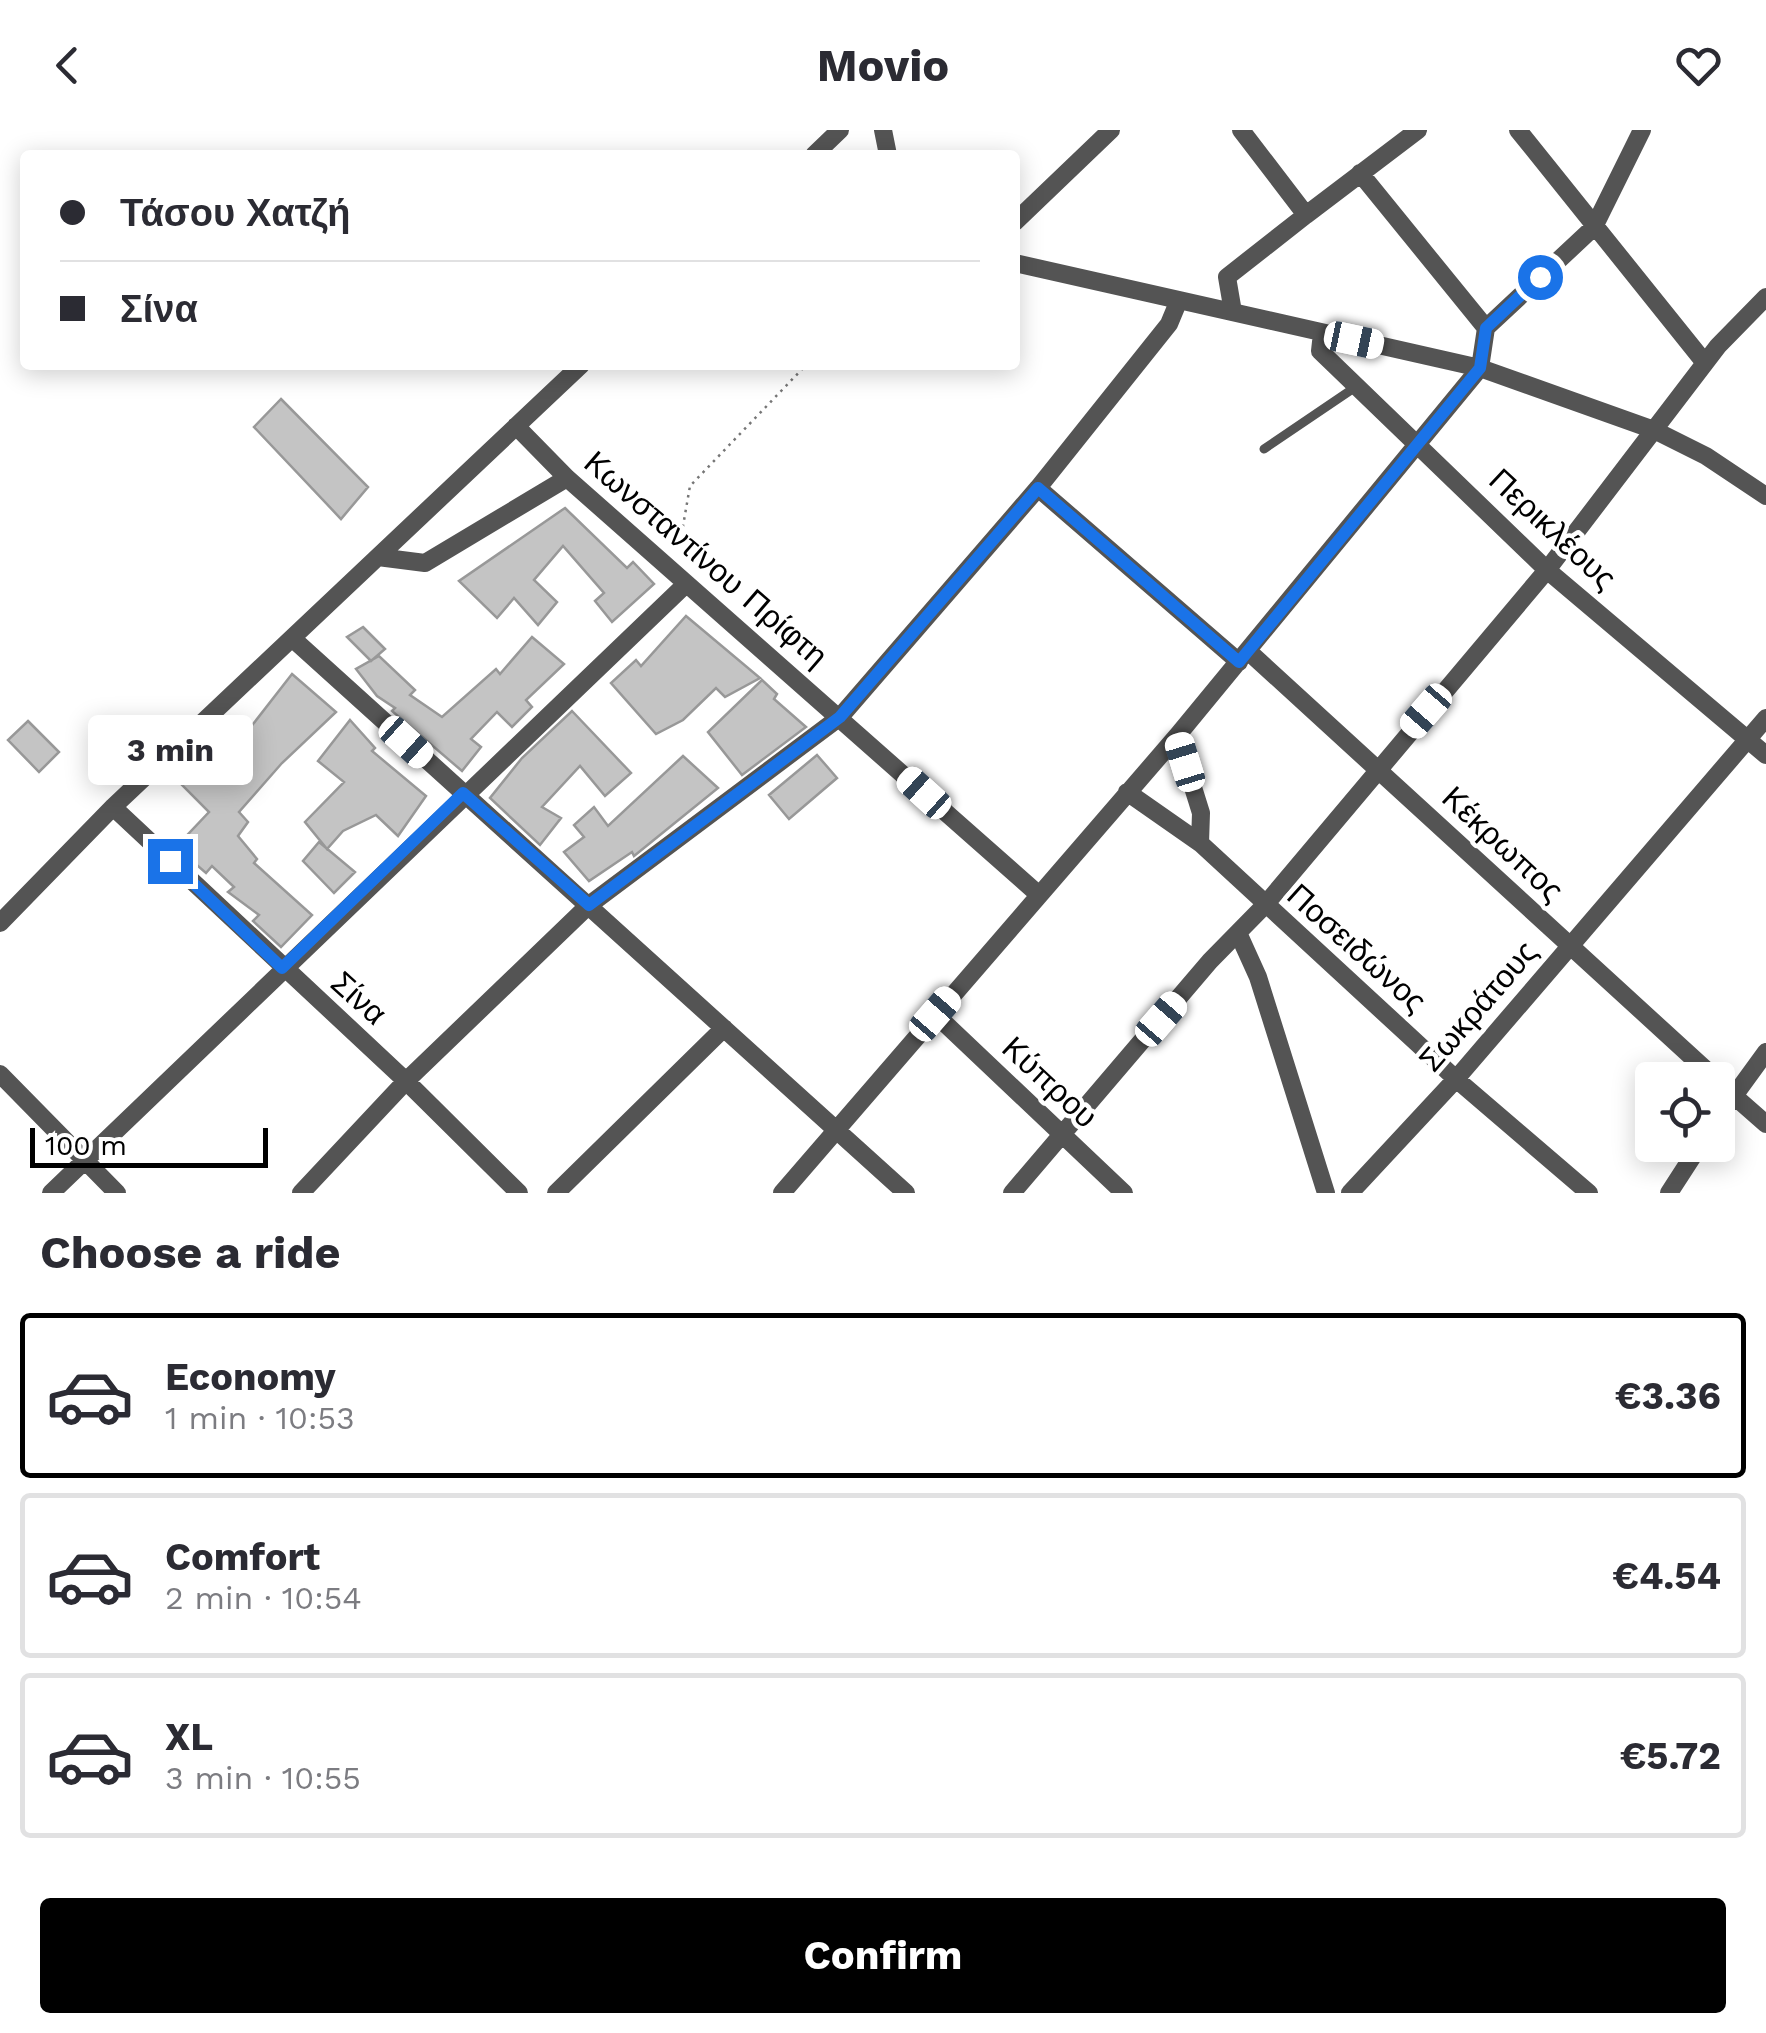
<!DOCTYPE html>
<meta charset="utf-8">
<style>
body{margin:0;font-family:"Work Sans",sans-serif;background:#f7f7f7;color:#2b2b33;height:100vh;display:flex;flex-direction:column;font-size:38px;white-space:nowrap}
*{box-sizing:border-box;margin:0}
p{font-size:32px;color:#7c7c81}
.icon{flex:none;width:55px;height:55px;fill:none;stroke:currentColor;stroke-width:2;stroke-linecap:round;stroke-linejoin:round}
.map{position:relative;height:1063px;overflow:hidden}
.side{display:flex;flex-direction:column;background:#fff;flex:1}
.side>*{flex:none}
.guide{position:absolute;left:20px;top:20px;width:1000px;height:220px;border-radius:10px;box-shadow:0 5px 25px #0003;display:grid;align-content:center;height:220px;padding:0 40px;background:#fff}
.tools{position:absolute;left:1635px;top:932px;display:grid;gap:20px}
.tools a{display:grid;place-items:center;width:100px;height:100px;border-radius:10px;background:#fff;box-shadow:0 5px 25px #0003;font-size:50px}
.scale{position:absolute;left:30px;bottom:25px;width:238px;box-sizing:border-box;padding-left:10px;border:5px solid #000;border-top:0;font-size:28px;line-height:35px;white-space:nowrap;color:#000;-webkit-text-stroke:8px #fff;paint-order:stroke}
.end{position:absolute;width:45px;height:45px;margin:-22px;border:12px solid #1a73e8;background:#fff;box-shadow:0 0 0 5px #fff}
.from{border-radius:50%}
.bubble{position:absolute;height:70px;border-radius:10px;background:#fff;box-shadow:0 5px 25px #0003;font-size:32px;font-weight:700;line-height:70px;text-align:center}
.car{position:absolute;width:30px;height:60px;margin:-30px -15px;border-radius:12px;box-shadow:0 0 8px 2px #0007;background:linear-gradient(#fff 24%,#345 0 40%,#fff 0 76%,#345 0 86%,#fff 0)}
.guide b{display:flex;align-items:center;gap:35px;height:95px;font-size:38px}
.guide b+b{border-top:2px solid #e1e1e2}
.guide i{width:25px;height:25px;background:#2b2b33}
ul{padding:0;list-style:none}
li{display:flex;align-items:center;gap:30px;height:165px;margin:0 20px 15px;padding:0 20px;border:5px solid #e1e1e2;border-radius:10px}
li div{flex:1}
li b{display:block;font-size:38px}
li em{font-style:normal;font-weight:700}
li.on{border-color:#000}
li>.icon{width:90px;height:90px;stroke-width:1.5}
h2{padding:0 40px;font-size:45px;line-height:120px}
.action{display:flex;gap:20px;margin-top:auto;padding:20px 40px}
.action a{flex:1;height:115px;border-radius:10px;background:#000;color:#fff;font-size:40px;font-weight:700;line-height:115px;text-align:center}
header{display:flex;justify-content:space-between;align-items:center;height:130px;padding:0 40px;background:#fff;font-size:45px;font-weight:700}
.map>svg:first-child{display:block}
.building{fill:#c4c4c4;stroke:#989898;stroke-width:2.5}
.lines{fill:none;stroke-linecap:round;stroke-linejoin:round}
.path{stroke:#767676;stroke-width:2.5;stroke-dasharray:2.5 5;stroke-linecap:butt}
.service{stroke:#545454;stroke-width:9}
.minor{stroke:#545454;stroke-width:18}
.route{stroke:#1a73e8;stroke-width:12}
.labels{text-anchor:middle;dominant-baseline:central;stroke-width:9;stroke-linejoin:round;paint-order:stroke}
.street-label{font-size:32px;fill:#000;stroke:#fff}
</style>
<header><svg class="icon" aria-label="back" viewBox="0 0 24 24"><path d="M15 5l-7 7 7 7"/></svg>Movio<svg class="icon" aria-label="heart" viewBox="0 0 24 24"><path d="M12 20l-8-8c-3-5 5-10 8-4 3-6 11-1 8 4z"/></svg></header>
<div class="map">
<svg width="1766" height="1063" viewBox="0 0 1766 1063">
<rect width="100%" height="100%" fill="#fff"/>
<path class="building" d="M281 269 368 357 341 389 254 297Z
M565 378 627 438 633 432 654 454 612 492 595 471 604 463 563 416 534 450 557 472 538 495 514 468 497 488 459 451Z
M686 486 760 548 725 567 716 558 683 590 656 604 611 553 636 530 641 536Z
M363 497 385 519 371 531 347 507Z
M532 507 564 534 526 570 532 577 512 597 497 582 471 609 481 617 462 641 392 581 395 578 377 566 356 539 379 526 415 560 410 565 442 587 496 539 500 544Z
M292 544 336 582 282 633 239 682 248 692 238 706 257 729 254 733 312 785 281 817 253 791 259 785 228 762 234 757 212 736 206 743 176 717 209 682 179 652 225 592 243 607Z
M762 550 777 564 774 569 806 597 742 645 708 602Z
M572 581 631 643 605 666 580 636 542 677 561 688 540 715 490 668 522 628Z
M350 590 375 618 372 621 426 666 398 706 376 685 343 701 327 719 305 692 344 652 318 631Z
M28 591 59 622 39 642 8 610Z
M817 625 837 648 789 689 769 665Z
M683 626 718 658 634 726 632 722 589 751 564 722 584 707 574 695 594 677 608 696Z
M319 712 355 742 334 763 303 731Z"/>
<g class="lines">
<path class="path" d="M685 427 683 396 690 356 806 235"/>
<path class="service" d="M1264 319 1357 256"/>
<path class="minor" d="M883 0 888 25
M1518 0 1705 233
M814 25 840 0
M1360 43 1486 198
M1306 85 1418 0
M1015 92 1111 0
M1015 133 1480 238 1654 300 1706 326 1766 366
M1233 182 1227 147 1306 85 1241 0
M1322 203 1320 221 1547 440 1766 625
M1480 238 1486 198 1594 97 1642 0
M516 296 567 348 1038 764
M1038 358 1239 532
M378 427 425 433 567 348
M292 508 906 1063
M1248 521 1717 950
M1177 606 1201 683 1200 713
M1127 662 1200 713 1456 949 1589 1063
M113 677 406 951 519 1063
M0 793 113 677 581 235
M1239 805 1258 847 1326 1063
M935 884 1124 1063
M0 944 117 1063
M1725 958 1766 994
M1718 988 1766 922
M51 1063 686 454
M301 1063 406 951 589 775 840 587 1038 358 1169 194 1179 170
M556 1063 724 898
M782 1063 1177 606 1480 238
M1012 1063 1210 831 1265 775 1547 440 1718 216 1766 167
M1350 1063 1456 949 1766 588
M1669 1063 1700 1015"/>
</g>
<g class="lines">
<path class="route" d="M170 731 282 838 463 663 589 775 840 587 1038 358 1239 532 1480 238 1486 198 1540 147"/>
</g>
<g class="labels">
<g class="street-label">
<text transform="translate(1553 399) rotate(43)">Περικλέους</text>
<text transform="translate(706 429) rotate(41)">Κωνσταντίνου Πρίφτη</text>
<text transform="translate(1503 714) rotate(43)">Κέκρωπος</text>
<text transform="translate(1357 818) rotate(42)">Ποσειδώνος</text>
<text transform="translate(359 868) rotate(42)">Σίνα</text>
<text transform="translate(1478 876) rotate(-49)">Σωκράτους</text>
<text transform="translate(1050 952) rotate(43)">Κύπρου</text>
</g>
</g>
</svg>
<div class="tools">
<a><svg class="icon" aria-label="locate" viewBox="0 0 24 24"><circle cx="12" cy="12" r="6"/><path d="M12 2v4M12 18v4M2 12h4M18 12h4"/></svg></a>
</div>
<div class="scale">100 m</div>
<i class="end from" style="left:1540px;top:147px"></i>
<i class="end" style="left:170px;top:731px"></i>
<div class="bubble" style="left:88px;top:585px;width:165px">3 min</div>
<i class="car" style="left:1354px;top:210px;rotate:102deg"></i>
<i class="car" style="left:1426px;top:581px;rotate:221deg"></i>
<i class="car" style="left:406px;top:612px;rotate:132deg"></i>
<i class="car" style="left:1185px;top:632px;rotate:343deg"></i>
<i class="car" style="left:924px;top:663px;rotate:312deg"></i>
<i class="car" style="left:935px;top:884px;rotate:41deg"></i>
<i class="car" style="left:1161px;top:889px;rotate:41deg"></i>
<div class="guide">
<b><i class="from"></i>Τάσου Χατζή</b>
<b><i></i>Σίνα</b>
</div>
</div>
<section class="side">
<h2>Choose a ride</h2>
<ul>
<li class="on"><svg class="icon" aria-label="car" viewBox="0 0 24 24"><path d="M5 17H2v-5l4-1 3-4h7l3 4 3 1v5h-3M9 17h6M6 11h13"/><circle cx="7" cy="17" r="2"/><circle cx="17" cy="17" r="2"/></svg><div><b>Economy</b><p>1 min · 10:53</p></div><em>€3.36</em></li>
<li><svg class="icon" aria-label="car" viewBox="0 0 24 24"><path d="M5 17H2v-5l4-1 3-4h7l3 4 3 1v5h-3M9 17h6M6 11h13"/><circle cx="7" cy="17" r="2"/><circle cx="17" cy="17" r="2"/></svg><div><b>Comfort</b><p>2 min · 10:54</p></div><em>€4.54</em></li>
<li><svg class="icon" aria-label="car" viewBox="0 0 24 24"><path d="M5 17H2v-5l4-1 3-4h7l3 4 3 1v5h-3M9 17h6M6 11h13"/><circle cx="7" cy="17" r="2"/><circle cx="17" cy="17" r="2"/></svg><div><b>XL</b><p>3 min · 10:55</p></div><em>€5.72</em></li>
</ul>
<div class="action"><a>Confirm</a></div>
</section>
